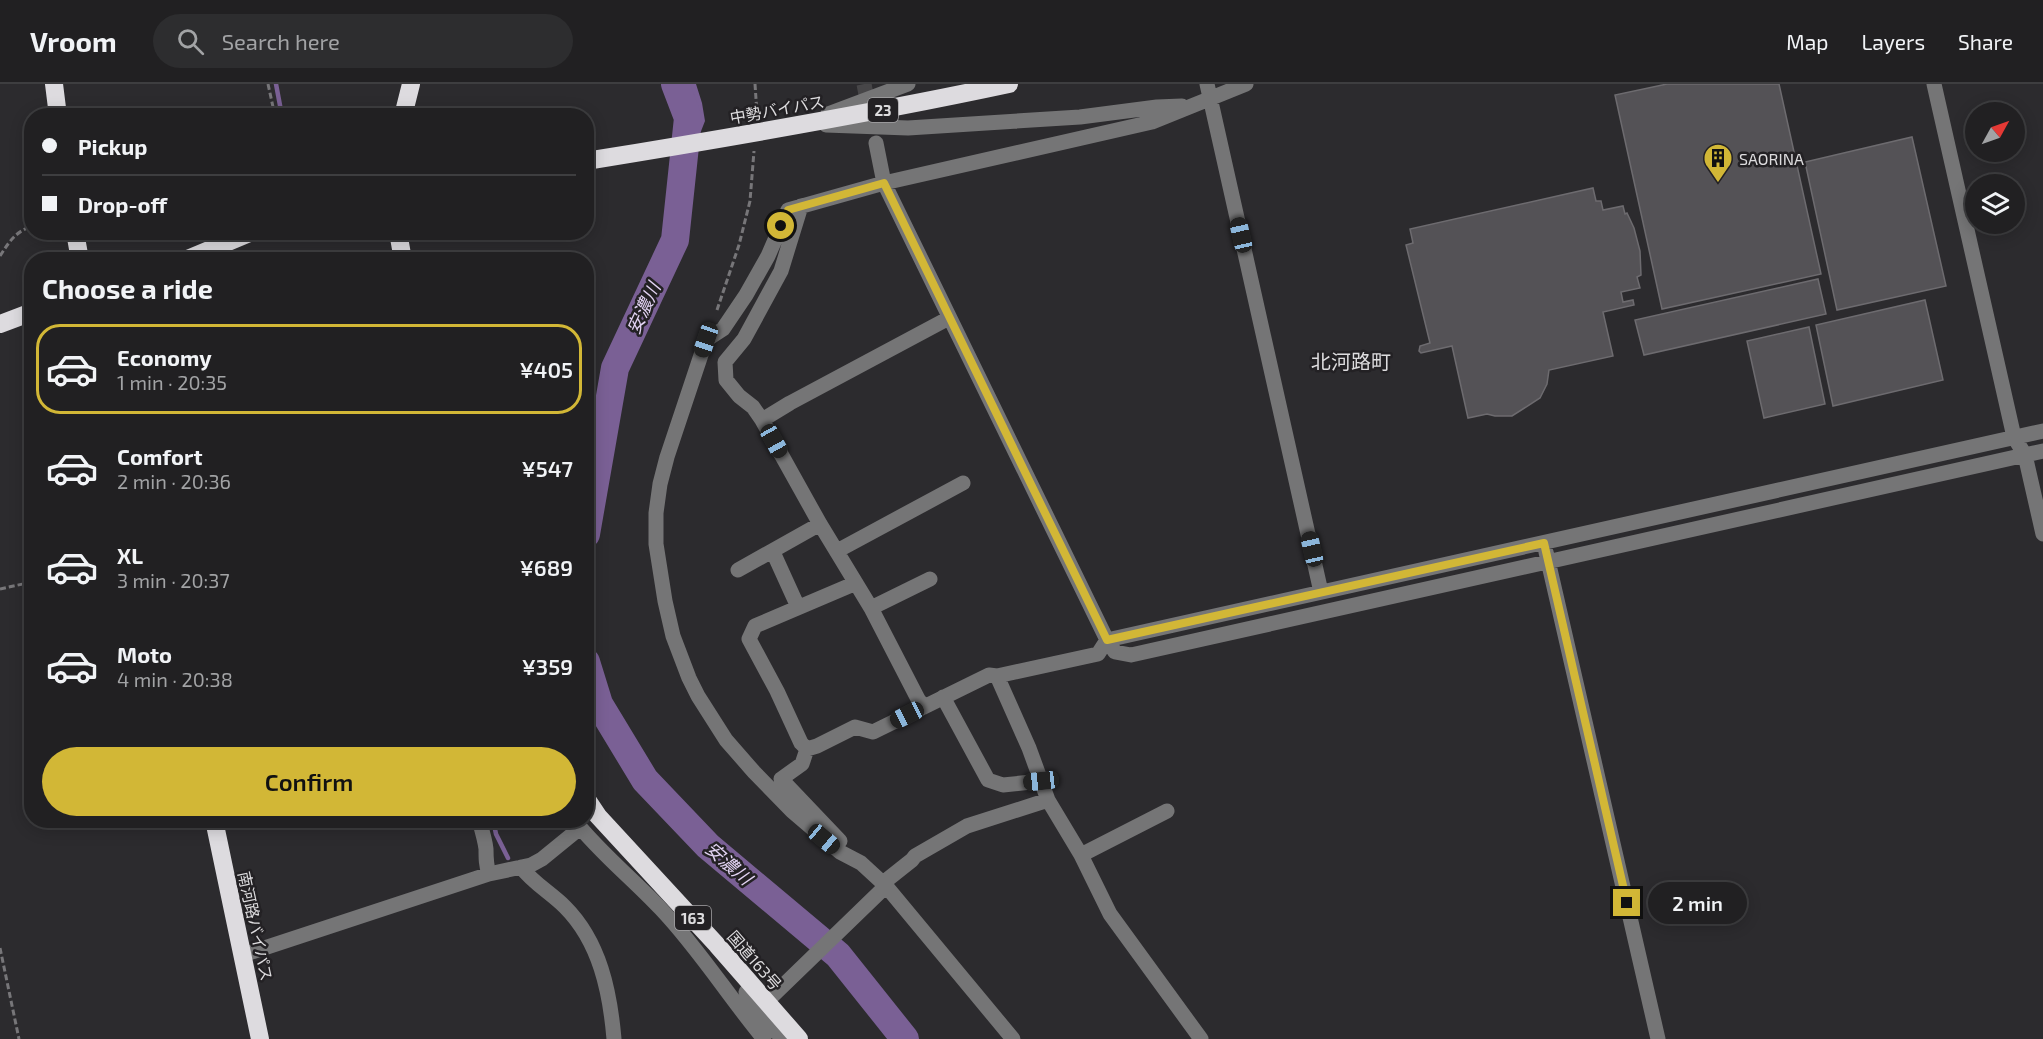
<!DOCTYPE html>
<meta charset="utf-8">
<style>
body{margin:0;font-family:"Exo 2","Noto Sans JP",sans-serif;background:#2d2d2f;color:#f1f3f6;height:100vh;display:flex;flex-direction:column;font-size:22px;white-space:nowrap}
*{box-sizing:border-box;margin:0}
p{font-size:20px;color:#a2a3a5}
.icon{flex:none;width:33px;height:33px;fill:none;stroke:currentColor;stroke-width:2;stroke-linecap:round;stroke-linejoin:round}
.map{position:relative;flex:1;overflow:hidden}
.panel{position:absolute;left:24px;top:168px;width:570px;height:576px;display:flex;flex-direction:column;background:#212022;border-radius:24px;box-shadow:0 3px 15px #0003,0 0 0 2px #3e3e40}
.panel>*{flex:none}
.top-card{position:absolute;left:24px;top:24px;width:570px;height:132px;border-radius:24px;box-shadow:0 3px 15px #0003,0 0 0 2px #3e3e40;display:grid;align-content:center;height:132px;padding:0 18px;background:#212022}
.needle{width:39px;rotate:50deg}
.buttons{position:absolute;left:1965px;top:18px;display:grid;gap:12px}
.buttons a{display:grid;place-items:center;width:60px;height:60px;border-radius:50%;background:#212022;box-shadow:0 3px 15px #0003,0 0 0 2px #3e3e40;font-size:30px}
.end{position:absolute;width:27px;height:27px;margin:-14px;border:8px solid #d2b736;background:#111;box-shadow:0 0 0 3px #111}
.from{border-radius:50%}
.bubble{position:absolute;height:42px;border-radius:21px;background:#212022;box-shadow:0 3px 15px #0003,0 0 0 2px #3e3e40;font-size:20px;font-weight:600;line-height:42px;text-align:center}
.car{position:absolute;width:18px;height:36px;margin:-18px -9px;border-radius:8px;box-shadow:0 0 4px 2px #0007;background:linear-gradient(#222 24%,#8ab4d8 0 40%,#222 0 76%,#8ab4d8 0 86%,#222 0)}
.top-card b{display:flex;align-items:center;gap:21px;height:57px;font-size:22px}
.top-card b+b{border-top:2px solid #3e3e40}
.top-card i{width:15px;height:15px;background:#f1f3f6}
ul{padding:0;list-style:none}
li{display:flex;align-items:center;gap:18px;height:90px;margin:0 12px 9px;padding:0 6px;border:3px solid transparent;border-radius:24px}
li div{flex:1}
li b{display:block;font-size:22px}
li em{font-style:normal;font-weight:600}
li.active{border-color:#d2b736}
li>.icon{width:54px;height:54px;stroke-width:1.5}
h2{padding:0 18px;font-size:27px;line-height:72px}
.button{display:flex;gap:12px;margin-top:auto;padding:12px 18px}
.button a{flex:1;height:69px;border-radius:36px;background:#d2b736;color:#111;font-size:24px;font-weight:600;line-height:69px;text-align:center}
header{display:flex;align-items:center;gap:36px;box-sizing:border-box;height:84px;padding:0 30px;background:#212022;border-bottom:2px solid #3e3e40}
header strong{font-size:28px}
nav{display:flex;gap:33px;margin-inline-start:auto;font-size:21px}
.search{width:420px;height:54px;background:#2d2d2f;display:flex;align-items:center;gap:15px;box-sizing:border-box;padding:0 21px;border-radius:33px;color:#a2a3a5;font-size:22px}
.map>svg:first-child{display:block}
.water{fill:#7a6095}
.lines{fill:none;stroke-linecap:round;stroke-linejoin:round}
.stream{stroke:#7a6095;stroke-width:4.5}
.river{stroke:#7a6095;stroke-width:28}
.building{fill:#545256;stroke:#6d6b6f;stroke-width:1.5}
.minor-tunnel{stroke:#474648;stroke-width:15;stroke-dasharray:15 8;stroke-linecap:butt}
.path{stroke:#777679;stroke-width:3;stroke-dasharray:6 3;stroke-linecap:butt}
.minor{stroke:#757576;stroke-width:15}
.highway{stroke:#dddbdf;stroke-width:18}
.route{stroke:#d2b736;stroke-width:8}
.labels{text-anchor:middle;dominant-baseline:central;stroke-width:5;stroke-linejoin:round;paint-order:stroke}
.shield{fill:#232124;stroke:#a5a4a6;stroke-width:1.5}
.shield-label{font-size:15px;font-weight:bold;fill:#dddcde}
.street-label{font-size:16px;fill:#dddcde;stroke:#232124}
.poi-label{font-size:16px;fill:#dddcde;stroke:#232124;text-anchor:start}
.water-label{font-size:18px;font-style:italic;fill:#e3d4f4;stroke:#232124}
.quarter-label{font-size:20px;fill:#dddcde;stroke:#232124}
</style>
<header>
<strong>Vroom</strong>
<div class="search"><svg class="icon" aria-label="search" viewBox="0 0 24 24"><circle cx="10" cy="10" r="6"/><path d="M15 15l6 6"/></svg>Search here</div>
<nav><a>Map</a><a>Layers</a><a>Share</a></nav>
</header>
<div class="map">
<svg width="2043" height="955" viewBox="0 0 2043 955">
<rect width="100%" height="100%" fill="#2c2b2e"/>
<path class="water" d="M664 0H696L702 19 705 37 674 116 677 30Z"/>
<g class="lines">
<path class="stream" d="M276 0 282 32
M493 736 496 750 508 774"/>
<path class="river" d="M586 450 615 284 675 156 688 34 675 0
M586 578 599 620 645 696 708 762 838 871 905 955"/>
</g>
<path class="building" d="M1667 0H1779L1821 190 1662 225 1615 11Z
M1912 53 1946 202 1837 226 1805 78Z
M1593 104 1596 117H1601L1603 126 1623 122 1625 130 1627 129 1634 144 1640 167 1641 191 1637 193 1640 204 1621 208 1623 218 1633 216 1634 221 1603 228 1613 272 1549 286 1547 300 1540 314 1512 332H1495L1487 330 1468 334 1452 262 1421 269 1419 267 1420 262 1430 259 1406 161 1413 159 1410 145Z
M1818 195 1826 230 1644 271 1635 236Z
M1925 216 1943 296 1833 322 1816 241Z
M1809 243 1825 320 1764 334 1747 257Z"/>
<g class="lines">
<path class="minor-tunnel" d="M864 0 869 26"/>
<path class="path" d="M268 0 275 32
M755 0 757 30
M191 152 195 148
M0 172C9 158 15 148 32 142
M717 226 739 161 750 117 754 67
M0 505 32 498
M0 864 19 955"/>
<path class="minor" d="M1207 0 1321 508
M1934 0 2014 353 2025 371 2043 450
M828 30 908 0
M826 41 908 44 1080 33 1157 23 1182 22
M876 59 884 99 1107 556 1115 568 1131 571 2043 367
M801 122 781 187 744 255 725 278 726 296 739 312 753 323 762 336 820 440 871 524 918 615 924 623
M762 336 790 319 949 234
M837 467 963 399
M773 468 798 523
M1546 468 1658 955
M738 486 820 440
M871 524 930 495
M997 592 1029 664 1048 716 1081 771 1110 830 1201 955
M943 613 988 696 1003 701 1041 697
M807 665 801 659 777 607 749 555 755 542 856 499
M479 736C482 746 485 756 486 765 486 775 486 781 489 790
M574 736C600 769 633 795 661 825 699 865 729 913 764 955
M840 757 781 695 802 680 807 665 817 662 855 643 873 648 989 591 997 592 1098 570 1107 556 2043 347
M1081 771 1167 727
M521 783C533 799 551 809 565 823 600 858 610 908 614 955
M883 799 912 776 915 772 967 742 1048 716
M243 871 489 790 531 781 542 775 580 744
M753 902 746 908 782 955
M766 918 886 802
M1013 955 886 802 861 779 840 768 792 727 754 688 726 656 698 612 689 594 673 552 665 517 656 460V429L660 400 667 373 706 256 723 245 746 211 768 172 788 126 884 99 1152 38 1246 0"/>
<path class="highway" d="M54 0 58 32
M403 32 411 0
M586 77C728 54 869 30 1009 0
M75 148 80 176
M398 148 403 176
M185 176 252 148
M0 240 32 228
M586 714 598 732 717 861 799 955
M214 736 260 955"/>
</g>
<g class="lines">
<path class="route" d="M781 142 788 126 884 99 1107 556 1544 459 1627 819"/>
</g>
<defs>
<g id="building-pin" transform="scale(1.5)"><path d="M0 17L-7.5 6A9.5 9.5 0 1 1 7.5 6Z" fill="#d2b736" stroke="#232124"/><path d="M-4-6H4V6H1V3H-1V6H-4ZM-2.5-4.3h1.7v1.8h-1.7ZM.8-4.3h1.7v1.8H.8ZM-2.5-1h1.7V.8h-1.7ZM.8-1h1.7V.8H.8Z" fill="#111"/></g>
</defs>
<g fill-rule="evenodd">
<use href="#building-pin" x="1718" y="74"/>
</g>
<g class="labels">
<g class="shield">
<rect x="868" y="14" width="30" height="24" rx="4.5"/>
<rect x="675" y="822" width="36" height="24" rx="4.5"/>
</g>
<g class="shield-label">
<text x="883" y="26">23</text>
<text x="693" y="834">163</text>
</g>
<g class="street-label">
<text transform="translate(777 25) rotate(-10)">中勢バイパス</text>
<text transform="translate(256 842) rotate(78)">南河路バイパス</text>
<text transform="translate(755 876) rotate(49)">国道163号</text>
</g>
<g class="poi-label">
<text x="1739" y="74">SAORINA</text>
</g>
<g class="water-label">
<text transform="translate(643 224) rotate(-65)">安濃川</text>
<text transform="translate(729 779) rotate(41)">安濃川</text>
</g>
<g class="quarter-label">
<text x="1351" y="277">北河路町</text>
</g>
</g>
</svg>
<div class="buttons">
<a><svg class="needle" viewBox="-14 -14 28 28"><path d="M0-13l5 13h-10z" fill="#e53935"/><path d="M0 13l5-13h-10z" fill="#a2a3a5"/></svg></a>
<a><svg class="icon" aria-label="layers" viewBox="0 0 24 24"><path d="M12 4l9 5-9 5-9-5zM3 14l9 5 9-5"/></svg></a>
</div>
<i class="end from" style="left:781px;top:142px"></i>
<i class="end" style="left:1627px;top:819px"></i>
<div class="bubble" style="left:1648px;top:798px;width:99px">2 min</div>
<i class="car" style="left:1241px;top:151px;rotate:347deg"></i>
<i class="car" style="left:706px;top:256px;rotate:199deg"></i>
<i class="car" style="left:774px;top:357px;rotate:151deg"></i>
<i class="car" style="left:1312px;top:465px;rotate:347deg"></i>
<i class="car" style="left:907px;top:631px;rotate:243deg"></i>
<i class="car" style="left:1041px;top:697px;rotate:264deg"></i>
<i class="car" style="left:824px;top:755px;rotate:130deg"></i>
<div class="top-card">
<b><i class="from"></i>Pickup</b>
<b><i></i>Drop-off</b>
</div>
<section class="panel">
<h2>Choose a ride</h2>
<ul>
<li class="active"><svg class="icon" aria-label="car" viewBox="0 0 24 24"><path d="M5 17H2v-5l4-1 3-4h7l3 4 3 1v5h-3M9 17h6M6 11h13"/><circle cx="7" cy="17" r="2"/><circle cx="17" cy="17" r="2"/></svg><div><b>Economy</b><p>1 min · 20:35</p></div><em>¥405</em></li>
<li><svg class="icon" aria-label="car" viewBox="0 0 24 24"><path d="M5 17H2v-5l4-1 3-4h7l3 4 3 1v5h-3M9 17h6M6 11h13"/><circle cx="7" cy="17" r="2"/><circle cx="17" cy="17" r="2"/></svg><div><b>Comfort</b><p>2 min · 20:36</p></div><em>¥547</em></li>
<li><svg class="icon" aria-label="car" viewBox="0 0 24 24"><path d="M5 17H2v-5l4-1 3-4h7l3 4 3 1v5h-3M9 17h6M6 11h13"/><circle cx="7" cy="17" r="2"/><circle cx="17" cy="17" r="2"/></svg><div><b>XL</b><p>3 min · 20:37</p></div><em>¥689</em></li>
<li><svg class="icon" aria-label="car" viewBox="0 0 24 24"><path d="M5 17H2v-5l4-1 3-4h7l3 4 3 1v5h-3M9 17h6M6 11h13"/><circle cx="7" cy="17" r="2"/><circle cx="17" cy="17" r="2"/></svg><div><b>Moto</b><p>4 min · 20:38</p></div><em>¥359</em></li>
</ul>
<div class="button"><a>Confirm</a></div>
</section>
</div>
